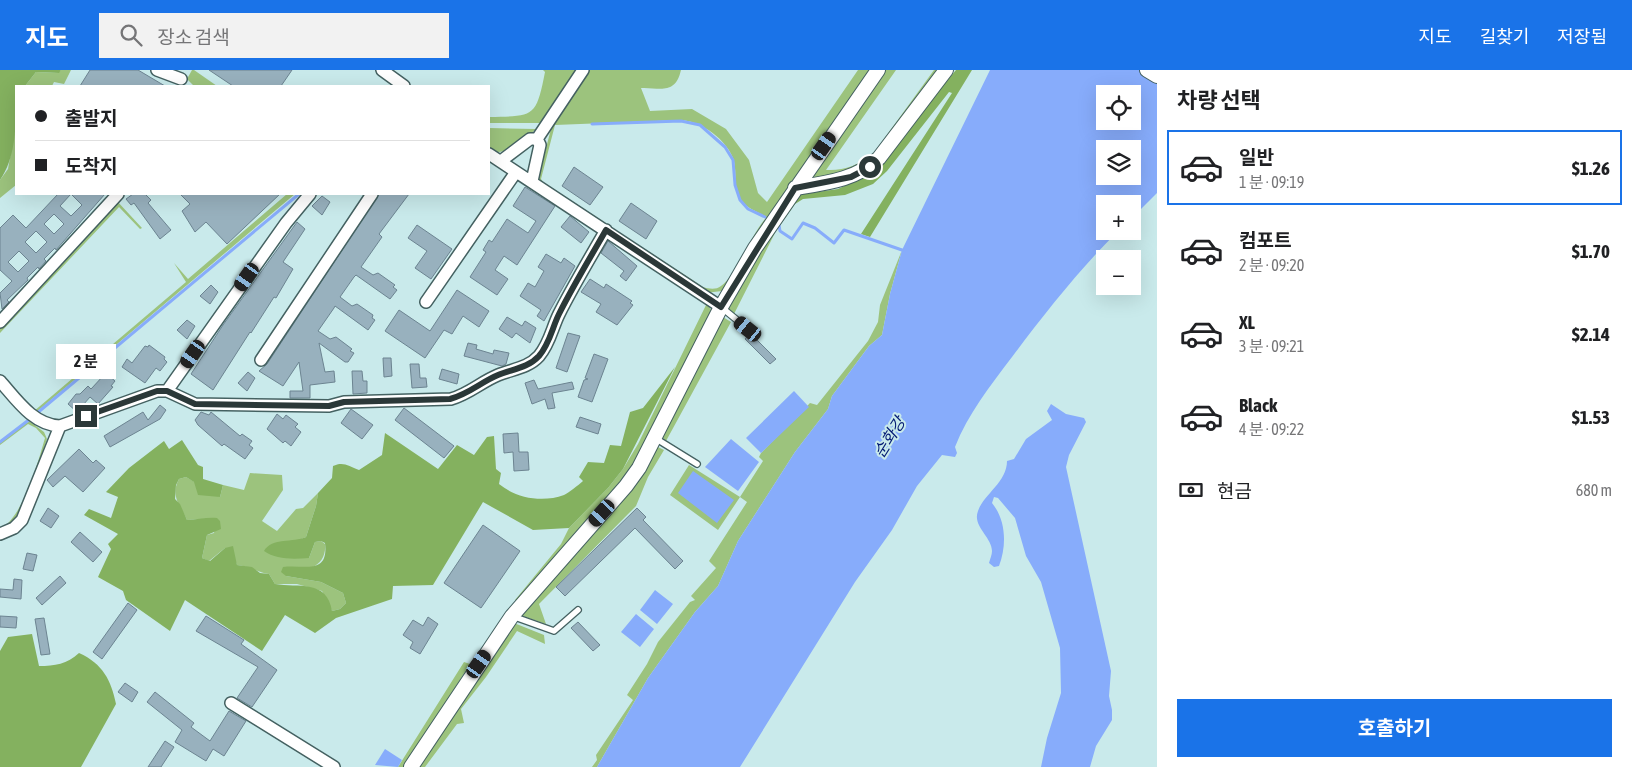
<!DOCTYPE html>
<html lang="ko">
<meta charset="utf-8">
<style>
body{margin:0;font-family:"Asap Condensed","Noto Sans KR",sans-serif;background:#f2f2f2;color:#202124;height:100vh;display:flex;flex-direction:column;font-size:19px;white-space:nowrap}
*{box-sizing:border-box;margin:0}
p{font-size:16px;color:#757577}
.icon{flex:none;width:28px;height:28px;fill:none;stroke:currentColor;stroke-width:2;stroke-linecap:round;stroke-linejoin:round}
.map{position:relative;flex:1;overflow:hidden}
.sheet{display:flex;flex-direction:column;background:#fff;width:475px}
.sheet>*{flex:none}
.hud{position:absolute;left:15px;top:15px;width:475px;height:110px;border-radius:0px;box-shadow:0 5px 20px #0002;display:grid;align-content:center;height:110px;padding:0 20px;background:#fff}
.buttons{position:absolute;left:1096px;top:15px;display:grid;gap:10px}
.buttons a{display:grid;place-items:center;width:45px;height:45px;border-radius:0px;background:#fff;box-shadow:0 5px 20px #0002;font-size:25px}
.end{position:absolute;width:22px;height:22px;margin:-11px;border:6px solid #2b3838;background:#fff;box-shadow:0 0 0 2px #fff}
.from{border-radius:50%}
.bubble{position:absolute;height:35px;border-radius:0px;background:#fff;box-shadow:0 5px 20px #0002;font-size:16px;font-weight:700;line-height:35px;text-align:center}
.car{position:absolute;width:15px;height:30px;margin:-15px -8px;border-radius:6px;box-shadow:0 0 4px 1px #0007;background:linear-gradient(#222 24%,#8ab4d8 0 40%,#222 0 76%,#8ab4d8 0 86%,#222 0)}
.hud b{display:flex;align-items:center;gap:18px;height:48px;font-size:19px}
.hud b+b{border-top:1px solid #e0e0e0}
.hud i{width:12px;height:12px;background:#202124}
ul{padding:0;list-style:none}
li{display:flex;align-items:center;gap:15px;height:75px;margin:0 10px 8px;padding:0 10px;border:2px solid transparent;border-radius:0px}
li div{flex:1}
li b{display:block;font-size:19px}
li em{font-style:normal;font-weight:700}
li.selected{border-color:#1a73e8}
li>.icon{width:45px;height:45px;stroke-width:1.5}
h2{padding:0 20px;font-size:22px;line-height:60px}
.pay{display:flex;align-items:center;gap:12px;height:55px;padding:0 20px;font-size:19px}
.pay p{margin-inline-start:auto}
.primary-button{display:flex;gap:10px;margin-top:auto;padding:10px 20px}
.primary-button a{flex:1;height:58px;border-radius:0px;background:#1a73e8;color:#fff;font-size:20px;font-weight:700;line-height:58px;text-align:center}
header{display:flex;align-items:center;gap:30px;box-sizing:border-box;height:70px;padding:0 25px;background:#1a73e8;color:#fff}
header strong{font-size:24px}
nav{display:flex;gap:28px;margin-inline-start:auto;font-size:18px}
.search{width:350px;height:45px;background:#f2f2f2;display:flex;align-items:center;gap:12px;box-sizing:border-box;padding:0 18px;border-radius:0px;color:#757577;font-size:19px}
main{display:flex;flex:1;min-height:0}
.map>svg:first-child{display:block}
.green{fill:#9cc37d}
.forest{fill:#84b15f}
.water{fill:#87acfb;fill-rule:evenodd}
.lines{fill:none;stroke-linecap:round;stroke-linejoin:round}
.stream{stroke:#87acfb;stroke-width:3}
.building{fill:#98b1be;stroke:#6c8491;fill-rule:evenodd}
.service-casing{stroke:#446161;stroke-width:8}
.minor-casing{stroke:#446161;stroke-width:14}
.tertiary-casing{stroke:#446161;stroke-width:16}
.service{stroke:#fff;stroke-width:5.5}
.minor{stroke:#fff;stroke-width:11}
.tertiary{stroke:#fff;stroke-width:14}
.route{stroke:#2b3838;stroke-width:6}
.labels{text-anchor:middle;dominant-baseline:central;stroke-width:4;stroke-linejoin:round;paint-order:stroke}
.water-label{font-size:16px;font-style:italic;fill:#031a73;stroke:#c9eaeb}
</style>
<header>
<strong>지도</strong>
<div class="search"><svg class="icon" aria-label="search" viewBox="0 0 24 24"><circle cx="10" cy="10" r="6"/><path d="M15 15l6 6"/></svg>장소 검색</div>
<nav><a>지도</a><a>길찾기</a><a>저장됨</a></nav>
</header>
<main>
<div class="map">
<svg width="1157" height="697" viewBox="0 0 1157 697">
<rect width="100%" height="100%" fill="#c9eaeb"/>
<path class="green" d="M61 0H71L64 14 54 12 52 16H25L36 2 58 3Z
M192 0H194L217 16H194L187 9Z
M543 0H579L544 53H489V47C534 46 536 48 545 2Z
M588 0H681C675 26 659 17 641 18L650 41 692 39 726 59 749 90 758 123 767 132 858 0H874L722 221 705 223 644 182 645 179 703 217C709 219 716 220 721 216 738 204 751 164 766 148 758 141 747 139 741 130 733 118 737 104 734 91 728 70 701 51 681 50L555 55 541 109 543 112 604 152 600 153 539 113 538 109 552 55Z
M886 0H896L826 100C844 101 858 95 873 84L934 0H941L863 98 809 110Z
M16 53V115L0 128V110L8 99Z
M489 58 536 59C523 70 506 88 489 80Z
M287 124H295L33 345 0 307V305L33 342 186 212 174 193 188 209Z
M117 131 142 158 140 159 119 137 0 263V256Z
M775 155 778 157 734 244 728 238Z
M902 180 890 224 882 265 869 276 832 326 828 339 795 382 738 471 718 516 695 542 648 608 597 697H592L597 690 596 685 633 630 627 625 647 594 658 572 690 532 695 530 691 526 716 498 709 491 747 432 740 427 718 460 670 425 689 395 740 427 763 391 759 387 761 383 810 333 817 335 868 271 878 252 880 235Z
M707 233 711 240V246L633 395 618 417 517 532 515 530 561 474 569 458 608 418 623 399 638 374Z
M723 247 731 252 666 371 662 367Z
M29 351 44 362 47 369 31 416 14 454 2 458C24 444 38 392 45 368L36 358 28 354 0 375V373Z
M658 377 664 380 648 407 636 436 539 534 546 554 520 545Z
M250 403 282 405 283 420 262 451 277 461 296 439 303 438 318 423 316 436 306 467 297 471H285L309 488 315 472 321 471 325 474C327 498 305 500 286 506L321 512 343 523 346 533 340 539 332 541 322 521 297 514H275L269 504C256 502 253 497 237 495L234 487 225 478 209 491 202 488 207 465 214 463 217 448 187 450C180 435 170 426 179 409L186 407 220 427 223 415 244 420Z
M514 553 544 565 545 574 517 561 486 607 461 639 464 653 457 654 425 697H416Z
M464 592 470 594 405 697H398Z"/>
<path class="forest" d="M0 0H61L59 3 36 2 25 16H16C16 47 18 84 0 110Z
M956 0H972L870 167 861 164 952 23 949 22 887 101 873 114 845 125 803 129 795 134 781 154 777 151 797 125 838 119 868 105Z
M675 297 623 399 608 418 569 458 533 460 483 432 433 515 393 516 392 529 336 548 315 563 285 545 262 581 185 530 170 561 126 530 123 521 98 507 111 479 108 474 118 464 84 445 89 439 111 448 118 427 106 422 129 398 164 371 169 379 182 370 198 395 203 397V409L223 415 220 427 198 425 194 412 186 407 179 409 176 415 175 429 180 434 187 450C197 450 206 447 217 448L220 451 221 459 207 465 202 488 210 491 225 478 233 476 237 495 252 497 260 503 269 504 275 514C298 518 327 509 332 541L340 539 346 533 343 523 321 512 286 506 281 502 283 497C303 494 329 506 325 473L321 471 315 472 309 488C294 489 276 490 264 481 272 467 293 473 306 467L316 436 318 423 332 408 333 396C343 391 349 396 359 400L382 385 385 363 438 399 457 375 474 385 487 367 494 366 496 399 501 403 499 414C516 428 542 433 564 425 570 422 577 416 583 411L579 407 588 392 604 393 610 375 621 376 630 342 643 338Z
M32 564 39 596C55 596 67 594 79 583 103 594 111 610 116 634L81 697H0V581L8 567Z"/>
<path class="water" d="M990 0H1157V123L1133 147 1132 134H1105V161H1118C1079 200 1045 243 1012 287 990 316 968 344 955 377L957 383 955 387 942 385 917 416 892 460 855 512 740 697H597L648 608 695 542 718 516 738 471 795 382 828 339 832 326 869 276 882 265 890 224 902 180ZM1105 24H1132V51H1105ZM1105 79H1132V106H1105Z
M794 321 809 337 761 383 746 368Z
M1051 334 1066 344 1084 348 1086 352 1069 385 1066 397 1111 601 1109 626 1112 640V650L1096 676 1090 697H1041L1047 668 1061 623 1060 578 1041 512 1026 486 1015 448 998 428 994 427 992 433C1006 450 1007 475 999 496L994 497 989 493C990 489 992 485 992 481 992 467 972 456 978 441 984 424 1007 412 1007 391L1014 389 1026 369 1052 350 1047 341Z
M731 369 759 392 738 421 705 397Z
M693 401 734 430 717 453 678 423Z
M655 520 673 534 657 554 640 540Z
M636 544 654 559 640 577 621 562Z
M385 679 402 690 398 697 375 695Z"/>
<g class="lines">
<path class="stream" d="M592 54 681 51 700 55 725 77 733 90 735 115 740 130 748 139 765 147
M776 153 779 155 780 161 792 169 803 153 815 158 834 173 844 160 902 180
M36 344 299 124
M0 372 30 349"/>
</g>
<path class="building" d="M90 0H138L165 16H80Z
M209 0H292L281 16H233Z
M574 97 603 117 590 135 562 116Z
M525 117 555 136 517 195 504 186 495 200 508 209 497 225 470 207 486 182 483 180 489 170 492 172 507 149 528 163 536 151 513 136Z
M58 124H105L56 180 55 178 44 189 46 191 39 199 38 197 27 208 28 210 7 230 9 232 2 239 0 223 12 211 0 200V158L13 145 26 158ZM71 124 82 135 71 146 60 136ZM54 144 64 154 54 164 44 154ZM36 161 47 172 36 183 25 172ZM19 181 29 191 18 202 8 192Z
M133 124H145L151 130 148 133 171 160 160 169 134 133 131 135 126 129Z
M180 124H280L227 174 206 152 195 162 182 141 190 134Z
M379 124H409L379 164 382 167 361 197 373 205 378 203 395 215 393 217 397 220 390 229 356 205 354 207 340 227 352 236 357 234 373 245 372 248 375 250 368 260 335 236 334 238 318 261 330 269 336 267 352 279 350 281 354 283 348 292H345L319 273 325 302 334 301 335 312 310 315V328H290V321H303L299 292 283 316 259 301 267 294Z
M322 126 330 132 322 145 312 136Z
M631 133 657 151 646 169 619 151Z
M570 146 589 162 581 173 561 157Z
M297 152 305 159 283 192 293 199 276 228 274 227 251 263 250 262 213 320 191 304 223 255Z
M417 155 452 179 431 209 415 198 427 181 408 168Z
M608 171 637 196 626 211 620 206 624 201 601 183Z
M546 184 561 193 564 188 575 196 544 251 537 246 541 240 520 226 528 213 535 217 544 201 538 197Z
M590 209 604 218 606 214 632 231 630 233 633 235 617 255 596 242 601 234 581 222Z
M211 215 218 222 210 234 200 226Z
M457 220 489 241 479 257 463 246 452 264 444 260 425 288 385 261 399 240 430 261Z
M507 247 522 256 525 251 536 258 530 273 516 263 512 268 499 259Z
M187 250 195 256 187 269 177 260Z
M568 263 580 266 567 302 556 298Z
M750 263 776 289 770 294 745 269Z
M468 273 477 275 476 279 493 284 494 280 509 283 506 294 502 296 464 286Z
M149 275 165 287 164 289 167 292 160 301 156 298 145 313 122 297 127 289 132 293 145 276 148 277Z
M594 284 608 289 592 332 578 327 584 310 588 309 585 308Z
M383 288H391L392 306 384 307Z
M410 294H419L420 308H426L427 317 412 318Z
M442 299 459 304 457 314 439 309Z
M352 301H362L363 311H367V323L353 324Z
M248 302 255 308 247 321 238 313Z
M104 305 106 307 108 305 115 311 111 316 113 317 98 334 90 327 77 342 68 334 76 324H80L88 316 91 319Z
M534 310 538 319 572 312 574 319 552 323 555 338 548 339 545 329 532 334 525 313Z
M160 335 166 340 160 349 110 377 104 366 143 342 148 350Z
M404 338 454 376 444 388 395 350Z
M351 339 373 355 362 369 341 353Z
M201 342 209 345 211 342 240 366 242 364 252 371 249 375 253 378 245 389 224 374 222 376 198 355 195 350Z
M277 344 283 349 286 345 298 354 295 357 301 362 291 376 285 371 283 373 267 359Z
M580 347 601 354 598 364 576 357Z
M518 363 519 382H528L529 400 514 401 513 382 504 383 503 364Z
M79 379 93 393 96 390 105 398 83 422 65 406 53 417 47 410Z
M48 438 59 446 51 458 40 451Z
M637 438 646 447 643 450 683 491 675 499 635 458 565 526 556 517Z
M483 455 520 481 481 538 444 513Z
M80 462 102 482 93 492 71 472Z
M27 483 37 485 33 501 23 499Z
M60 506 66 513 42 535 36 528Z
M14 509 22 510 21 529 0 527V519L13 520Z
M128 533 137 540 102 589 93 582Z
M0 546 17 547 16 558 0 557Z
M206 546 244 570 241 574 277 600 252 637 237 628 258 597 196 561Z
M428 547 438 554 420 584 410 578 413 572 403 565 413 550 423 556Z
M44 548 50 584 41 585 35 549Z
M578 552 600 575 593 581 571 558Z
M125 613 138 622 132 632 118 622Z
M155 622 194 653 191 657 210 671 229 641 246 651 224 686 213 679 206 691 175 672 182 660 147 632Z
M165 671 174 677 161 697H148Z"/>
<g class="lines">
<g class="service-casing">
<path id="service" d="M721 237 748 259
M655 368 697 394
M512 546 554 561 578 540"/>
</g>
<g class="minor-casing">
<path id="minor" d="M157 0 181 9
M382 0 404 16
M537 69 583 0
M489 84 721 237
M501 91 530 69H537L540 75 532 111
M426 232 516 102
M0 252 118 124
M261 290 372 124
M0 311C16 329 33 355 60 356L157 321H167L195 334 329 336 344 332 451 329C469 324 481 312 498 305 513 299 528 298 539 286 550 273 552 258 559 244 573 216 590 188 606 160
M167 321 286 153 310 124
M0 464 14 458 22 450 60 356
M231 633 334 697"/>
</g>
<g class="tertiary-casing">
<path id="tertiary" d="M1147 0 1157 6
M795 118C826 113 856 110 879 88L946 0
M411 697 512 546 626 416 639 398 721 237 755 178 878 0"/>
</g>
<use href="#service" class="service"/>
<use href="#minor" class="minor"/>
<use href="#tertiary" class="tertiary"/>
</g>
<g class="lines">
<path class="route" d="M86 346 157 321H167L195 334 329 336 344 332 450 329C469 324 481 312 498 305 513 299 528 298 539 286 550 273 552 258 559 244 573 216 590 188 606 160L721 237 795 118 851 107 870 97"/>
</g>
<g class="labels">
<g class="water-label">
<text transform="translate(889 367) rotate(-58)">순화강</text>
</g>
</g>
</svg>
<div class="buttons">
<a><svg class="icon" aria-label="locate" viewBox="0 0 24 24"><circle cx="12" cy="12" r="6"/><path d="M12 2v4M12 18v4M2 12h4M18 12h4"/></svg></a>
<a><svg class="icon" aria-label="layers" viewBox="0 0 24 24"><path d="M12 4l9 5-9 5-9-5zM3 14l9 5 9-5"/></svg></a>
<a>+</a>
<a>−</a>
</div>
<i class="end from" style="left:870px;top:97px"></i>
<i class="end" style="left:86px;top:346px"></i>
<div class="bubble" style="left:56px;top:274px;width:60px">2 분</div>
<i class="car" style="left:824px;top:76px;rotate:35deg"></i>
<i class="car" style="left:247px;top:207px;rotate:215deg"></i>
<i class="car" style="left:748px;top:259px;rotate:309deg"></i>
<i class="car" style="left:193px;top:284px;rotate:215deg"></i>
<i class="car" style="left:602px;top:443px;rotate:222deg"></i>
<i class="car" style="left:479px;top:594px;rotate:35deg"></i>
<div class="hud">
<b><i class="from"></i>출발지</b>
<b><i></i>도착지</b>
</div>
</div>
<section class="sheet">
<h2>차량 선택</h2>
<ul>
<li class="selected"><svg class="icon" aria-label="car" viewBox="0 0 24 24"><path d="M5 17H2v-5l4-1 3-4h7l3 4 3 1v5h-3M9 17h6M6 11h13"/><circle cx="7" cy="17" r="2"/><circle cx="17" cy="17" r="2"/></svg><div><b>일반</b><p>1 분 · 09:19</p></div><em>$1.26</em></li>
<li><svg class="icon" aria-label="car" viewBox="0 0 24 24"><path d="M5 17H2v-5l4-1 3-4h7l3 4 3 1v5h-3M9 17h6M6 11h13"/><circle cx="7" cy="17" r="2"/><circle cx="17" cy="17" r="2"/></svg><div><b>컴포트</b><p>2 분 · 09:20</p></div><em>$1.70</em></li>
<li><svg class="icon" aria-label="car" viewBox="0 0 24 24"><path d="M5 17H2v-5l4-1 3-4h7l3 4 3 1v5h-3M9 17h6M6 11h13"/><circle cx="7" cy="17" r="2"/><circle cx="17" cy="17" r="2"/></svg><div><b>XL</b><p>3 분 · 09:21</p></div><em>$2.14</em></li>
<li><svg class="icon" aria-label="car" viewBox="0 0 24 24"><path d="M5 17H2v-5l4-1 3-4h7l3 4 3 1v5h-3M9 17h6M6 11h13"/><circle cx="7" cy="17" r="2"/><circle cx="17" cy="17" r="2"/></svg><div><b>Black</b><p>4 분 · 09:22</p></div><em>$1.53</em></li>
</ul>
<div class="pay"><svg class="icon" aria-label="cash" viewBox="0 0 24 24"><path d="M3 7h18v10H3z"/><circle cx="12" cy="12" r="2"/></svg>현금<p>680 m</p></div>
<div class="primary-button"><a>호출하기</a></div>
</section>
</main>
